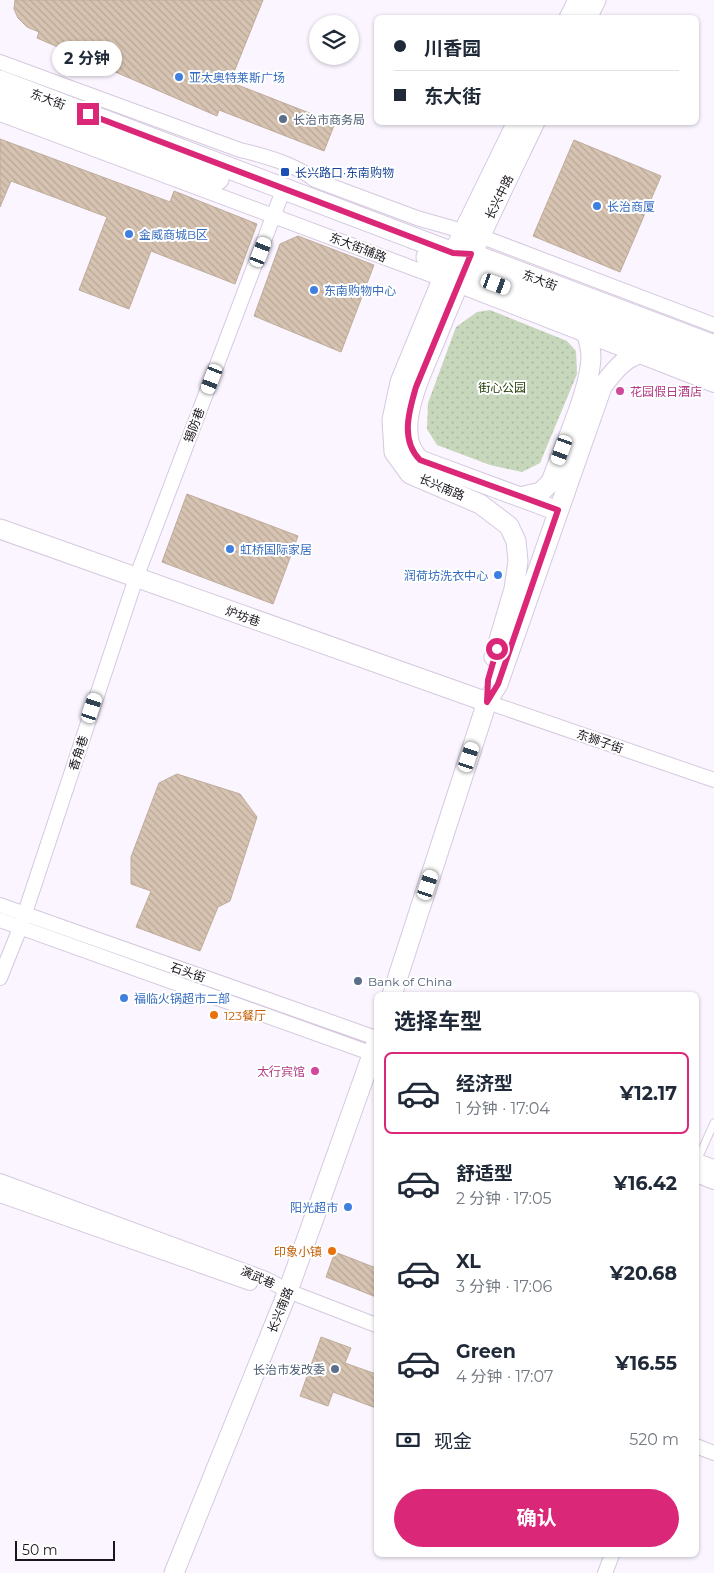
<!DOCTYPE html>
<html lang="zh">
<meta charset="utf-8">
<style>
body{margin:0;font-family:Montserrat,"Noto Sans SC",sans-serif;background:#f6f6f7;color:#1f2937;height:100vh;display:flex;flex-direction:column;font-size:19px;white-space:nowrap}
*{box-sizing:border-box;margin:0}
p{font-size:16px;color:#747a83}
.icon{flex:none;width:28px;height:28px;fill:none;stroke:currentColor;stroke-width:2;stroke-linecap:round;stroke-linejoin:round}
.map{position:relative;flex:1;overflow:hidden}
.details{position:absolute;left:374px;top:992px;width:325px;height:565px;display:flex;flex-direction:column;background:#fff;border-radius:8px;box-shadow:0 1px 4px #0004}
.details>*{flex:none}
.top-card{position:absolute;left:374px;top:15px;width:325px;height:110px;border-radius:8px;box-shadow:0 1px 4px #0004;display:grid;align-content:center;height:110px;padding:0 20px;background:#fff}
.controls{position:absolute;left:309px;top:15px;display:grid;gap:10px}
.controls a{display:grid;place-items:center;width:50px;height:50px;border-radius:50%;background:#fff;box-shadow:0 1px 4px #0004;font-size:25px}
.scale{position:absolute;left:15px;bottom:12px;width:100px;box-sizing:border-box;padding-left:5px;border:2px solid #1b161e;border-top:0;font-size:14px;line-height:18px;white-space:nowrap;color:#1b161e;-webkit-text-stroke:4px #fff;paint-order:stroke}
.end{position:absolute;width:22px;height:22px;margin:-11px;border:6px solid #db2777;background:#fff;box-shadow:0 0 0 2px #fff}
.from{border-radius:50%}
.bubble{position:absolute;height:35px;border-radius:18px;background:#fff;box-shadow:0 1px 4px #0004;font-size:16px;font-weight:700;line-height:35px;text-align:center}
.car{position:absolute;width:15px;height:30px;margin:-15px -8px;border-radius:6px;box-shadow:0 0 4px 1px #0007;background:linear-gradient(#fff 24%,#345 0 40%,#fff 0 76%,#345 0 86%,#fff 0)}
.top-card b{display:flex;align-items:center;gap:18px;height:48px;font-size:19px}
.top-card b+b{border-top:1px solid #e0e1e3}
.top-card i{width:12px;height:12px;background:#1f2937}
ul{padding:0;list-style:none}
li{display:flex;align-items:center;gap:15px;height:82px;margin:0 10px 8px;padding:0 10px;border:2px solid transparent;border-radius:8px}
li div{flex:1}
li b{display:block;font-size:19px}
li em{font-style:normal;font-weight:700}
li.active{border-color:#db2777}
li>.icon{width:45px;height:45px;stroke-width:1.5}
h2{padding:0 20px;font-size:22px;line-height:60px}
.pay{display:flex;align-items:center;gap:12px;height:55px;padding:0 20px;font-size:19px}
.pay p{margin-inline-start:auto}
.button{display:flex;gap:10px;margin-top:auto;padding:10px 20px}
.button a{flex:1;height:58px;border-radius:30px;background:#db2777;color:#fff;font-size:20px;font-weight:700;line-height:58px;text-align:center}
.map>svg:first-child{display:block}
.green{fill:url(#green-dots)}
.building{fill:url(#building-back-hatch);stroke:#bfac9b}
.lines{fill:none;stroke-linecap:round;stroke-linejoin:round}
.lane-casing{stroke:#d6c9df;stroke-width:9}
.street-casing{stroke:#d6c9df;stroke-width:16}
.secondary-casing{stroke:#d6c9df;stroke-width:21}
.primary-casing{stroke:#d6c9df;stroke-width:23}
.lane{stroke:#fff;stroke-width:7}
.street{stroke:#fff;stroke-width:14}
.secondary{stroke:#fff;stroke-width:19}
.primary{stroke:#fff;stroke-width:21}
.route{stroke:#db2777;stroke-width:6}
.shop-dot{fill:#3f7fe0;stroke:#fff;stroke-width:2}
.service-dot{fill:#5c6f8a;stroke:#fff;stroke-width:2}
.transit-dot{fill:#1a4fb4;stroke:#fff;stroke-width:2}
.hotel-dot{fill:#d1479c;stroke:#fff;stroke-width:2}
.food-dot{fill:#e8710a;stroke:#fff;stroke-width:2}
.labels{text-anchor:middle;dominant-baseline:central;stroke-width:4;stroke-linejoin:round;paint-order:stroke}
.shop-label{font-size:12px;fill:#366cbe;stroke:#fff;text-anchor:start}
.street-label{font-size:12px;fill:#1b161e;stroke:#fff}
.service-label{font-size:12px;fill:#4e5e75;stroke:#fff;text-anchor:start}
.transit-label{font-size:12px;fill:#164399;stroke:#fff;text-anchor:start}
.park-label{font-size:12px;fill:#253f0a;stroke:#fff}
.hotel-label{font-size:12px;fill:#b23c85;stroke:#fff;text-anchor:start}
.food-label{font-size:12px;fill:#c56008;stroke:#fff;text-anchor:start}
</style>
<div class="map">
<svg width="714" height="1573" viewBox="0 0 714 1573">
<defs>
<pattern id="green-dots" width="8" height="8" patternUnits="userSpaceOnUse" patternTransform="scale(1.25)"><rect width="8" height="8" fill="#c6d7bb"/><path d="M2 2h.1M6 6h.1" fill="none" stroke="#aab8a0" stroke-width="1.8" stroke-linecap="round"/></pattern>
<pattern id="building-back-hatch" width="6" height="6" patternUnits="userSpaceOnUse" patternTransform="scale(1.25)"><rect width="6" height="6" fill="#d7c3b1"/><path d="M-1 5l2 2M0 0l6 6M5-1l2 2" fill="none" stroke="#b8a798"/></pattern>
</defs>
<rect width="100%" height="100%" fill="#faf5fe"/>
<path class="green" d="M490 310 567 341 576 351 577 374 540 463 522 472 490 465 437 445 427 429 428 403 456 327 477 312Z"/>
<path class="building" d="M15 0H263L230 82 335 123 324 151 219 110 217 116 37 38 39 32 27 27 18 18 14 9Z
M0 139 170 202 174 191 257 224 235 284 151 251 129 309 79 290 107 217 11 181 0 207Z
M574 140 661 176 620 272 533 236Z
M298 236 374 265 341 352 254 316 280 244Z
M187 494 298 536 273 604 162 562Z
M177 774 240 794 257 817 230 901 218 907 200 951 136 927 151 891 131 884V857L159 783Z
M335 1252 376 1268V1297L326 1277Z
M321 1337 351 1348 345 1363 376 1374V1408L333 1392 328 1406 300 1396Z"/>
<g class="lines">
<g class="lane-casing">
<path id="lane" d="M696 1163 714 1123"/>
</g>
<g class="street-casing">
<path id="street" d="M0 62 240 150C266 156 294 164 315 180L417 218 480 236 714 325
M0 114 442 279 714 385
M487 702 714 780
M0 905 376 1038
M0 920 376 1055
M0 978 20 928 136 578 284 188
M696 1161 714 1167
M696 1175 714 1182
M0 1181 266 1279 288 1291 376 1325
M0 1195 250 1283
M696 1446 714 1453
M605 1573 612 1555"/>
</g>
<g class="secondary-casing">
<path id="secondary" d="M569 18 578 0
M587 18 596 0
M535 122C501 193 466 263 437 336 426 364 411 392 408 422 407 438 409 449 420 460L558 511
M520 497 541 492 551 482C563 448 590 391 591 357 591 343 585 329 581 316
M0 529 487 702
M494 657 514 589 518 561 516 541 509 526 480 504 410 474 394 452 392 420 400 382 453 253 517 122
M392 995 487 702 498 684 602 387C622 359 630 354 664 348
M174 1573 288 1291 376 1044"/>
</g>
<g class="primary-casing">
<path id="primary" d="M0 81 453 253 471 254 714 346
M0 100 218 179
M427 257 714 367"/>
</g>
<use href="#lane" class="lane"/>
<use href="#street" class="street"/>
<use href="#secondary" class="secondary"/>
<use href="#primary" class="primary"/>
</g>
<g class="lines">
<path class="route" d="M88 114 453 253 471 254 416 387C409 411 400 440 420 460L558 510 498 684 487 702 488 680 497 649"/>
</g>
<g class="shop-dot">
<circle cx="179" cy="77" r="5"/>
<circle cx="597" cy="206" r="5"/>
<circle cx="129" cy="234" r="5"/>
<circle cx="314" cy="290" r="5"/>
<circle cx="230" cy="549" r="5"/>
<circle cx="498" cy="575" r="5"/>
<circle cx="124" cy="998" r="5"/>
<circle cx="348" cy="1207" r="5"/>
</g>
<g class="service-dot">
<circle cx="283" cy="119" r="5"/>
<circle cx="358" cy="981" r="5"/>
<circle cx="335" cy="1369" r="5"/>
</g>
<rect class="transit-dot" x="280" y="167" width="10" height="10" rx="2.5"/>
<g class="hotel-dot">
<circle cx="620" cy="391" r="5"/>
<circle cx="315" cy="1071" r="5"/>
</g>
<g class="food-dot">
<circle cx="214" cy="1015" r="5"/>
<circle cx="332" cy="1251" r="5"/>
</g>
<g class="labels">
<g class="shop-label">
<text x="189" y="77">亚太奥特莱斯广场</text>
<text x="607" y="206">长治商厦</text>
<text x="139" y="234">金威商城B区</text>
<text x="324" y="290">东南购物中心</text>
<text x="240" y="549">虹桥国际家居</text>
<text x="488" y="575" text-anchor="end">润荷坊洗衣中心</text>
<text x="134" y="998">福临火锅超市二部</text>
<text x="338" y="1207" text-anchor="end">阳光超市</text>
</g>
<g class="street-label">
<text transform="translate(48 99) rotate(21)">东大街</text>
<text transform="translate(499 197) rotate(-64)">长兴中路</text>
<text transform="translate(358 247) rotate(21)">东大街辅路</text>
<text transform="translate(540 280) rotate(21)">东大街</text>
<text transform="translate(194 425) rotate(-69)">锡防巷</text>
<text transform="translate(442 487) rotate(23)">长兴南路</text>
<text transform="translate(243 616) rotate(20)">炉坊巷</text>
<text transform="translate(600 741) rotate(19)">东狮子街</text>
<text transform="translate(78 753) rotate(-72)">香角巷</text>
<text transform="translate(188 972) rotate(19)">石头街</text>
<text transform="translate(258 1277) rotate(24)">演武巷</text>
<text transform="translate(280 1310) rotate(-68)">长兴南路</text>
</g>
<g class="service-label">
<text x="293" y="119">长治市商务局</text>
<text x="368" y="981">Bank of China</text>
<text x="325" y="1369" text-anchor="end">长治市发改委</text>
</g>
<g class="transit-label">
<text x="295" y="172">长兴路口·东南购物</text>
</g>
<g class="park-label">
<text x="502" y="387">街心公园</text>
</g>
<g class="hotel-label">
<text x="630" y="391">花园假日酒店</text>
<text x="305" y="1071" text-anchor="end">太行宾馆</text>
</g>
<g class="food-label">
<text x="224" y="1015">123餐厅</text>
<text x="322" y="1251" text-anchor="end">印象小镇</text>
</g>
</g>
</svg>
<div class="controls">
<a><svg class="icon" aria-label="layers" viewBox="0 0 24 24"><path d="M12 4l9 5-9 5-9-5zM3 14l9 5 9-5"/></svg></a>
</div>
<div class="scale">50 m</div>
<i class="end from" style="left:497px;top:649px"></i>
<i class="end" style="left:88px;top:114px"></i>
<div class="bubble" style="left:52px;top:41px;width:70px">2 分钟</div>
<i class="car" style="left:261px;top:252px;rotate:21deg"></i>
<i class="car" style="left:496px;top:284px;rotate:110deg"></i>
<i class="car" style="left:212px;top:379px;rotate:201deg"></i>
<i class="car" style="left:562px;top:450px;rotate:200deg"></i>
<i class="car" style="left:92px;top:708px;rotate:18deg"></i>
<i class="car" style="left:469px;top:757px;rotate:18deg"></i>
<i class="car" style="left:428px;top:885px;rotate:18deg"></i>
<div class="top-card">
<b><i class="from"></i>川香园</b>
<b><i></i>东大街</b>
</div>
<section class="details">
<h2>选择车型</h2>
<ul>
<li class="active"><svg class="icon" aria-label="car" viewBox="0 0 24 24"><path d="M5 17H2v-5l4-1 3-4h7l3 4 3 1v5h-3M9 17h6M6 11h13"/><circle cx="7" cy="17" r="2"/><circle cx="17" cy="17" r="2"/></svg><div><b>经济型</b><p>1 分钟 · 17:04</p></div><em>¥12.17</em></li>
<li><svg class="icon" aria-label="car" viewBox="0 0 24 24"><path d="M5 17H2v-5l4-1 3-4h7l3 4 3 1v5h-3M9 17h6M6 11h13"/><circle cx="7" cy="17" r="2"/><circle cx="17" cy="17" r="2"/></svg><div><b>舒适型</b><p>2 分钟 · 17:05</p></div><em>¥16.42</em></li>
<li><svg class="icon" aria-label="car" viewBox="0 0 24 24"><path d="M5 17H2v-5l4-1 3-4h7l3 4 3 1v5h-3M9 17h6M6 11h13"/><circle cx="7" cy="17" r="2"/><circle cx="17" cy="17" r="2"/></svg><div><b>XL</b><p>3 分钟 · 17:06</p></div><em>¥20.68</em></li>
<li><svg class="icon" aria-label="car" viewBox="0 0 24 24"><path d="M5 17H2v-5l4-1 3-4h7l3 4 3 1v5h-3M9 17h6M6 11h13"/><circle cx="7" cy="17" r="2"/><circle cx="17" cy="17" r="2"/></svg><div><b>Green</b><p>4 分钟 · 17:07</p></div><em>¥16.55</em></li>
</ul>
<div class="pay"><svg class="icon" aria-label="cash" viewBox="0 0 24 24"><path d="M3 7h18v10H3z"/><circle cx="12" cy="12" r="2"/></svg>现金<p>520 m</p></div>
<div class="button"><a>确认</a></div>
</section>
</div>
